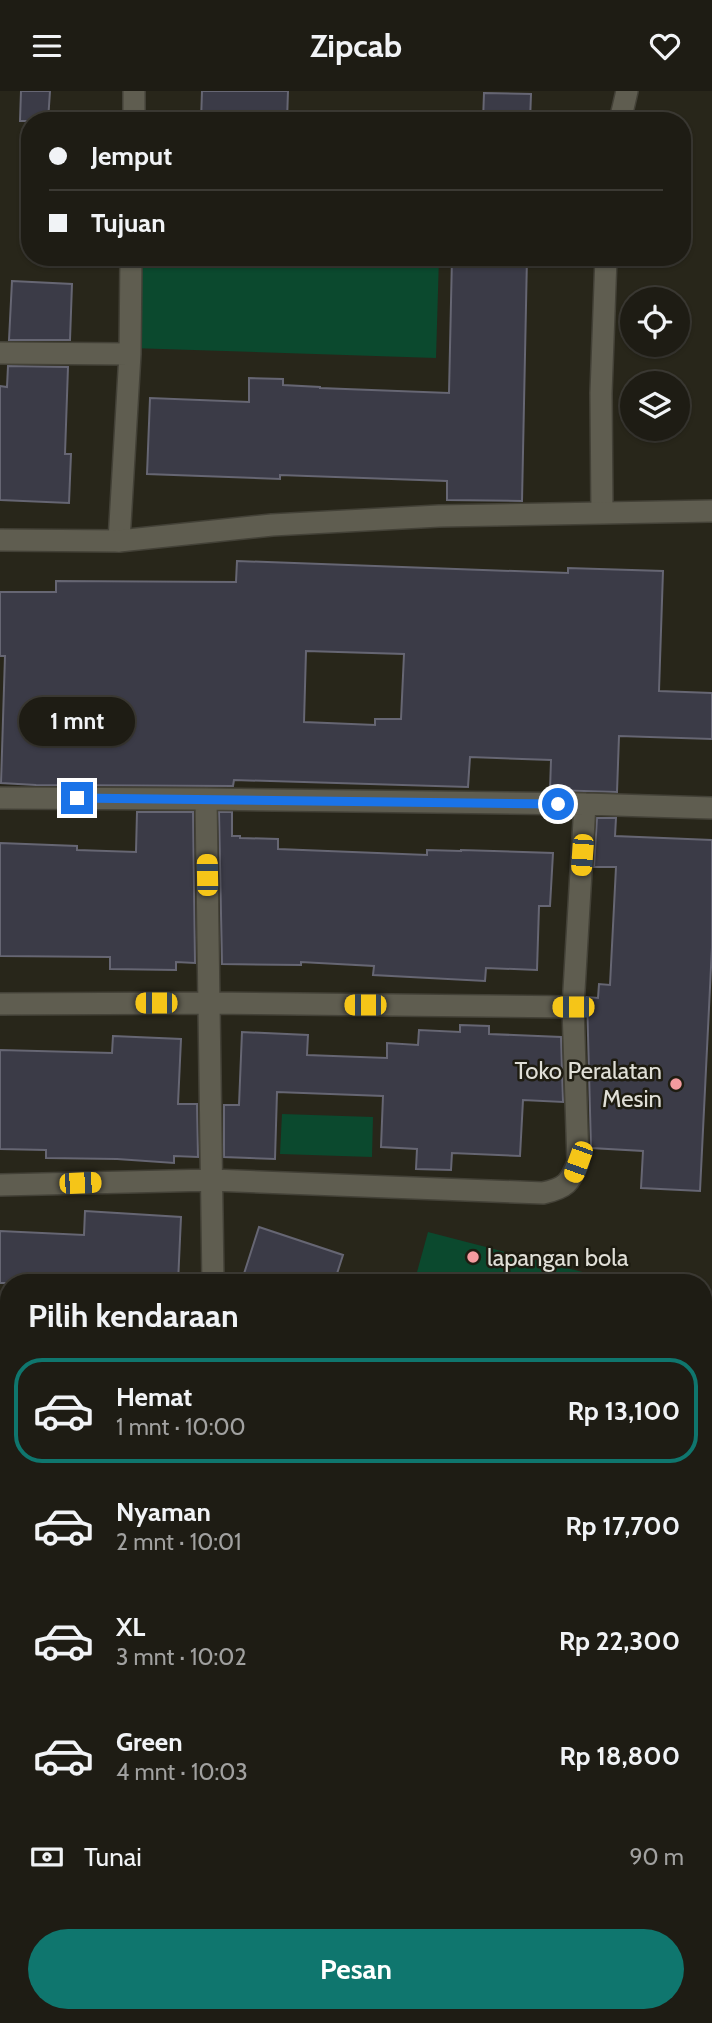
<!DOCTYPE html>
<html lang="id">
<meta charset="utf-8">
<style>
body{margin:0;font-family:Cabin,sans-serif;background:#2b2922;color:#f1f3f6;height:100vh;display:flex;flex-direction:column;font-size:26px;white-space:nowrap}
*{box-sizing:border-box;margin:0}
p{font-size:23px;color:#a1a1a0}
.icon{flex:none;width:38px;height:38px;fill:none;stroke:currentColor;stroke-width:2;stroke-linecap:round;stroke-linejoin:round}
.map{position:relative;flex:1;overflow:hidden}
.details{position:absolute;left:0px;top:1183px;width:712px;height:749px;display:flex;flex-direction:column;background:#1e1c14;border-radius:28px 28px 0 0;box-shadow:0 2px 5px #0004,0 0 0 2px #3c3a34}
.details>*{flex:none}
.top-card{position:absolute;left:21px;top:21px;width:670px;height:154px;border-radius:28px;box-shadow:0 2px 5px #0004,0 0 0 2px #3c3a34;display:grid;align-content:center;height:154px;padding:0 28px;background:#1e1c14}
.controls{position:absolute;left:620px;top:196px;display:grid;gap:14px}
.controls a{display:grid;place-items:center;width:70px;height:70px;border-radius:50%;background:#1e1c14;box-shadow:0 2px 5px #0004,0 0 0 2px #3c3a34;font-size:35px}
.end{position:absolute;width:32px;height:32px;margin:-16px;border:9px solid #1a73e8;background:#fff;box-shadow:0 0 0 4px #fff}
.from{border-radius:50%}
.bubble{position:absolute;height:49px;border-radius:24px;background:#1e1c14;box-shadow:0 2px 5px #0004,0 0 0 2px #3c3a34;font-size:23px;font-weight:700;line-height:49px;text-align:center}
.car{position:absolute;width:21px;height:42px;margin:-21px -10px;border-radius:9px;box-shadow:0 0 5px 2px #0007;background:linear-gradient(#f5c518 24%,#345 0 40%,#f5c518 0 76%,#345 0 86%,#f5c518 0)}
.top-card b{display:flex;align-items:center;gap:24px;height:66px;font-size:26px}
.top-card b+b{border-top:2px solid #3c3a34}
.top-card i{width:18px;height:18px;background:#f1f3f6}
ul{padding:0;list-style:none}
li{display:flex;align-items:center;gap:21px;height:105px;margin:0 14px 10px;padding:0 14px;border:4px solid transparent;border-radius:28px}
li div{flex:1}
li b{display:block;font-size:26px}
li em{font-style:normal;font-weight:700}
li.selected{border-color:#0f766e}
li>.icon{width:63px;height:63px;stroke-width:1.5}
h2{padding:0 28px;font-size:32px;line-height:84px}
.pay{display:flex;align-items:center;gap:18px;height:77px;padding:0 28px;font-size:26px}
.pay p{margin-inline-start:auto}
.button{display:flex;gap:14px;margin-top:auto;padding:14px 28px}
.button a{flex:1;height:80px;border-radius:42px;background:#0f766e;color:#fff;font-size:28px;font-weight:700;line-height:80px;text-align:center}
header{display:flex;justify-content:space-between;align-items:center;height:91px;padding:0 28px;background:#1e1c14;font-size:32px;font-weight:700}
.map>svg:first-child{display:block}
.green{fill:#0b492e}
.building{fill:#3b3b47;stroke:#666673;stroke-width:2;fill-rule:evenodd}
.lines{fill:none;stroke-linecap:round;stroke-linejoin:round}
.lane-casing{stroke:#434137;stroke-width:23}
.street-casing{stroke:#434137;stroke-width:24}
.secondary-casing{stroke:#434137;stroke-width:24}
.lane{stroke:#5f5d50;stroke-width:19}
.street{stroke:#5f5d50;stroke-width:21}
.secondary{stroke:#5f5d50;stroke-width:21}
.route{stroke:#1a73e8;stroke-width:9}
.poi-dot{fill:#f59b9f;stroke:#1e1c11;stroke-width:2.5}
.labels{text-anchor:middle;dominant-baseline:central;stroke-width:5;stroke-linejoin:round;paint-order:stroke}
.poi-label{font-size:24px;fill:#e0dfd7;stroke:#1e1c11;text-anchor:end}
</style>
<header><svg class="icon" aria-label="menu" viewBox="0 0 24 24"><path d="M4 6h16M4 12h16M4 18h16"/></svg>Zipcab<svg class="icon" aria-label="heart" viewBox="0 0 24 24"><path d="M12 20l-8-8c-3-5 5-10 8-4 3-6 11-1 8 4z"/></svg></header>
<div class="map">
<svg width="712" height="1932" viewBox="0 0 712 1932">
<rect width="100%" height="100%" fill="#28261a"/>
<path class="green" d="M134 166H439L436 267 131 257Z
M282 1023 373 1026 372 1066 280 1063Z
M428 1141 625 1192H414Z
M704 1212 712 1214V1281L704 1321Z"/>
<path class="building" d="M21 0H50L48 30H20Z
M202 0H288L287 30H201Z
M484 2 531 3 530 30H483Z
M452 166H527L522 410 447 409V390L280 384V388L147 383 150 307 249 311V287L283 288V294L320 296V297L449 302Z
M12 190 72 193 70 249H9Z
M8 275 68 276 65 363H71L69 412 0 409V295L7 296Z
M237 470 568 482V477L663 480 659 600 712 602V648L619 645 617 701 550 699 551 669 470 666 468 696 234 689 233 695 36 694 1 692 5 565H0V501H56V490L236 491ZM306 560 404 563 401 628H375V634L304 631Z
M137 721H193L195 872 176 871V879L110 878V866L0 865V752L77 755V759L136 761Z
M219 721H232V745H240V747L278 748V758L427 764V759L461 760V759L553 762 550 815H539L537 879 486 877 485 890 373 884 374 875 301 871V874L222 873Z
M597 727H616L615 745 712 749V856L700 1100 641 1097 643 1060 591 1057 587 906 598 907 599 893 610 894 616 776H594Z
M460 934 489 935V943L561 946 563 1011 523 1009 520 1065 452 1062 451 1079 416 1078 417 1058 381 1056 383 1005 277 1001 275 1068 224 1066V1014H239L242 941 308 944 307 964 387 967V952L418 954 419 939 460 941Z
M113 945 181 948 178 1013H197L198 1066 174 1065V1072L117 1068 46 1067V1059L0 1058V959L112 962Z
M85 1120 181 1126 178 1192H0V1140L84 1144Z
M259 1136 343 1164 334 1192H241Z"/>
<g class="lines">
<g class="lane-casing">
<path id="lane" d="M423 1923 463 1932
M52 1932 54 1923
M372 1932 373 1923"/>
</g>
<g class="street-casing">
<path id="street" d="M134 30V0
M620 30 627 0
M0 262 130 263
M602 421 601 302 606 166
M119 450 130 263 131 166
M0 707 206 708 213 1192
M206 708 585 713 712 717
M0 913 208 912 573 916
M0 1094 212 1089 543 1102C566 1097 570 1092 578 1071L573 916 585 713
M0 1321H9
M0 1523H9"/>
</g>
<g class="secondary-casing">
<path id="secondary" d="M0 449 119 450 272 434 439 425 712 420"/>
</g>
<use href="#lane" class="lane"/>
<use href="#street" class="street"/>
<use href="#secondary" class="secondary"/>
</g>
<g class="lines">
<path class="route" d="M77 707 558 713"/>
</g>
<g class="poi-dot">
<circle cx="676" cy="993" r="7"/>
<circle cx="473" cy="1166" r="7"/>
</g>
<g class="labels">
<g class="poi-label">
<text x="662" y="979">Toko Peralatan<tspan x="662" dy="28">Mesin</tspan></text>
<text x="487" y="1166" text-anchor="start">lapangan bola</text>
</g>
</g>
</svg>
<div class="controls">
<a><svg class="icon" aria-label="locate" viewBox="0 0 24 24"><circle cx="12" cy="12" r="6"/><path d="M12 2v4M12 18v4M2 12h4M18 12h4"/></svg></a>
<a><svg class="icon" aria-label="layers" viewBox="0 0 24 24"><path d="M12 4l9 5-9 5-9-5zM3 14l9 5 9-5"/></svg></a>
</div>
<i class="end from" style="left:558px;top:713px"></i>
<i class="end" style="left:77px;top:707px"></i>
<div class="bubble" style="left:19px;top:606px;width:116px">1 mnt</div>
<i class="car" style="left:582px;top:764px;rotate:184deg"></i>
<i class="car" style="left:207px;top:784px;rotate:359deg"></i>
<i class="car" style="left:156px;top:912px;rotate:270deg"></i>
<i class="car" style="left:365px;top:914px;rotate:270deg"></i>
<i class="car" style="left:573px;top:916px;rotate:270deg"></i>
<i class="car" style="left:578px;top:1071px;rotate:200deg"></i>
<i class="car" style="left:80px;top:1092px;rotate:88deg"></i>
<div class="top-card">
<b><i class="from"></i>Jemput</b>
<b><i></i>Tujuan</b>
</div>
<section class="details">
<h2>Pilih kendaraan</h2>
<ul>
<li class="selected"><svg class="icon" aria-label="car" viewBox="0 0 24 24"><path d="M5 17H2v-5l4-1 3-4h7l3 4 3 1v5h-3M9 17h6M6 11h13"/><circle cx="7" cy="17" r="2"/><circle cx="17" cy="17" r="2"/></svg><div><b>Hemat</b><p>1 mnt · 10:00</p></div><em>Rp 13,100</em></li>
<li><svg class="icon" aria-label="car" viewBox="0 0 24 24"><path d="M5 17H2v-5l4-1 3-4h7l3 4 3 1v5h-3M9 17h6M6 11h13"/><circle cx="7" cy="17" r="2"/><circle cx="17" cy="17" r="2"/></svg><div><b>Nyaman</b><p>2 mnt · 10:01</p></div><em>Rp 17,700</em></li>
<li><svg class="icon" aria-label="car" viewBox="0 0 24 24"><path d="M5 17H2v-5l4-1 3-4h7l3 4 3 1v5h-3M9 17h6M6 11h13"/><circle cx="7" cy="17" r="2"/><circle cx="17" cy="17" r="2"/></svg><div><b>XL</b><p>3 mnt · 10:02</p></div><em>Rp 22,300</em></li>
<li><svg class="icon" aria-label="car" viewBox="0 0 24 24"><path d="M5 17H2v-5l4-1 3-4h7l3 4 3 1v5h-3M9 17h6M6 11h13"/><circle cx="7" cy="17" r="2"/><circle cx="17" cy="17" r="2"/></svg><div><b>Green</b><p>4 mnt · 10:03</p></div><em>Rp 18,800</em></li>
</ul>
<div class="pay"><svg class="icon" aria-label="cash" viewBox="0 0 24 24"><path d="M3 7h18v10H3z"/><circle cx="12" cy="12" r="2"/></svg>Tunai<p>90 m</p></div>
<div class="button"><a>Pesan</a></div>
</section>
</div>
